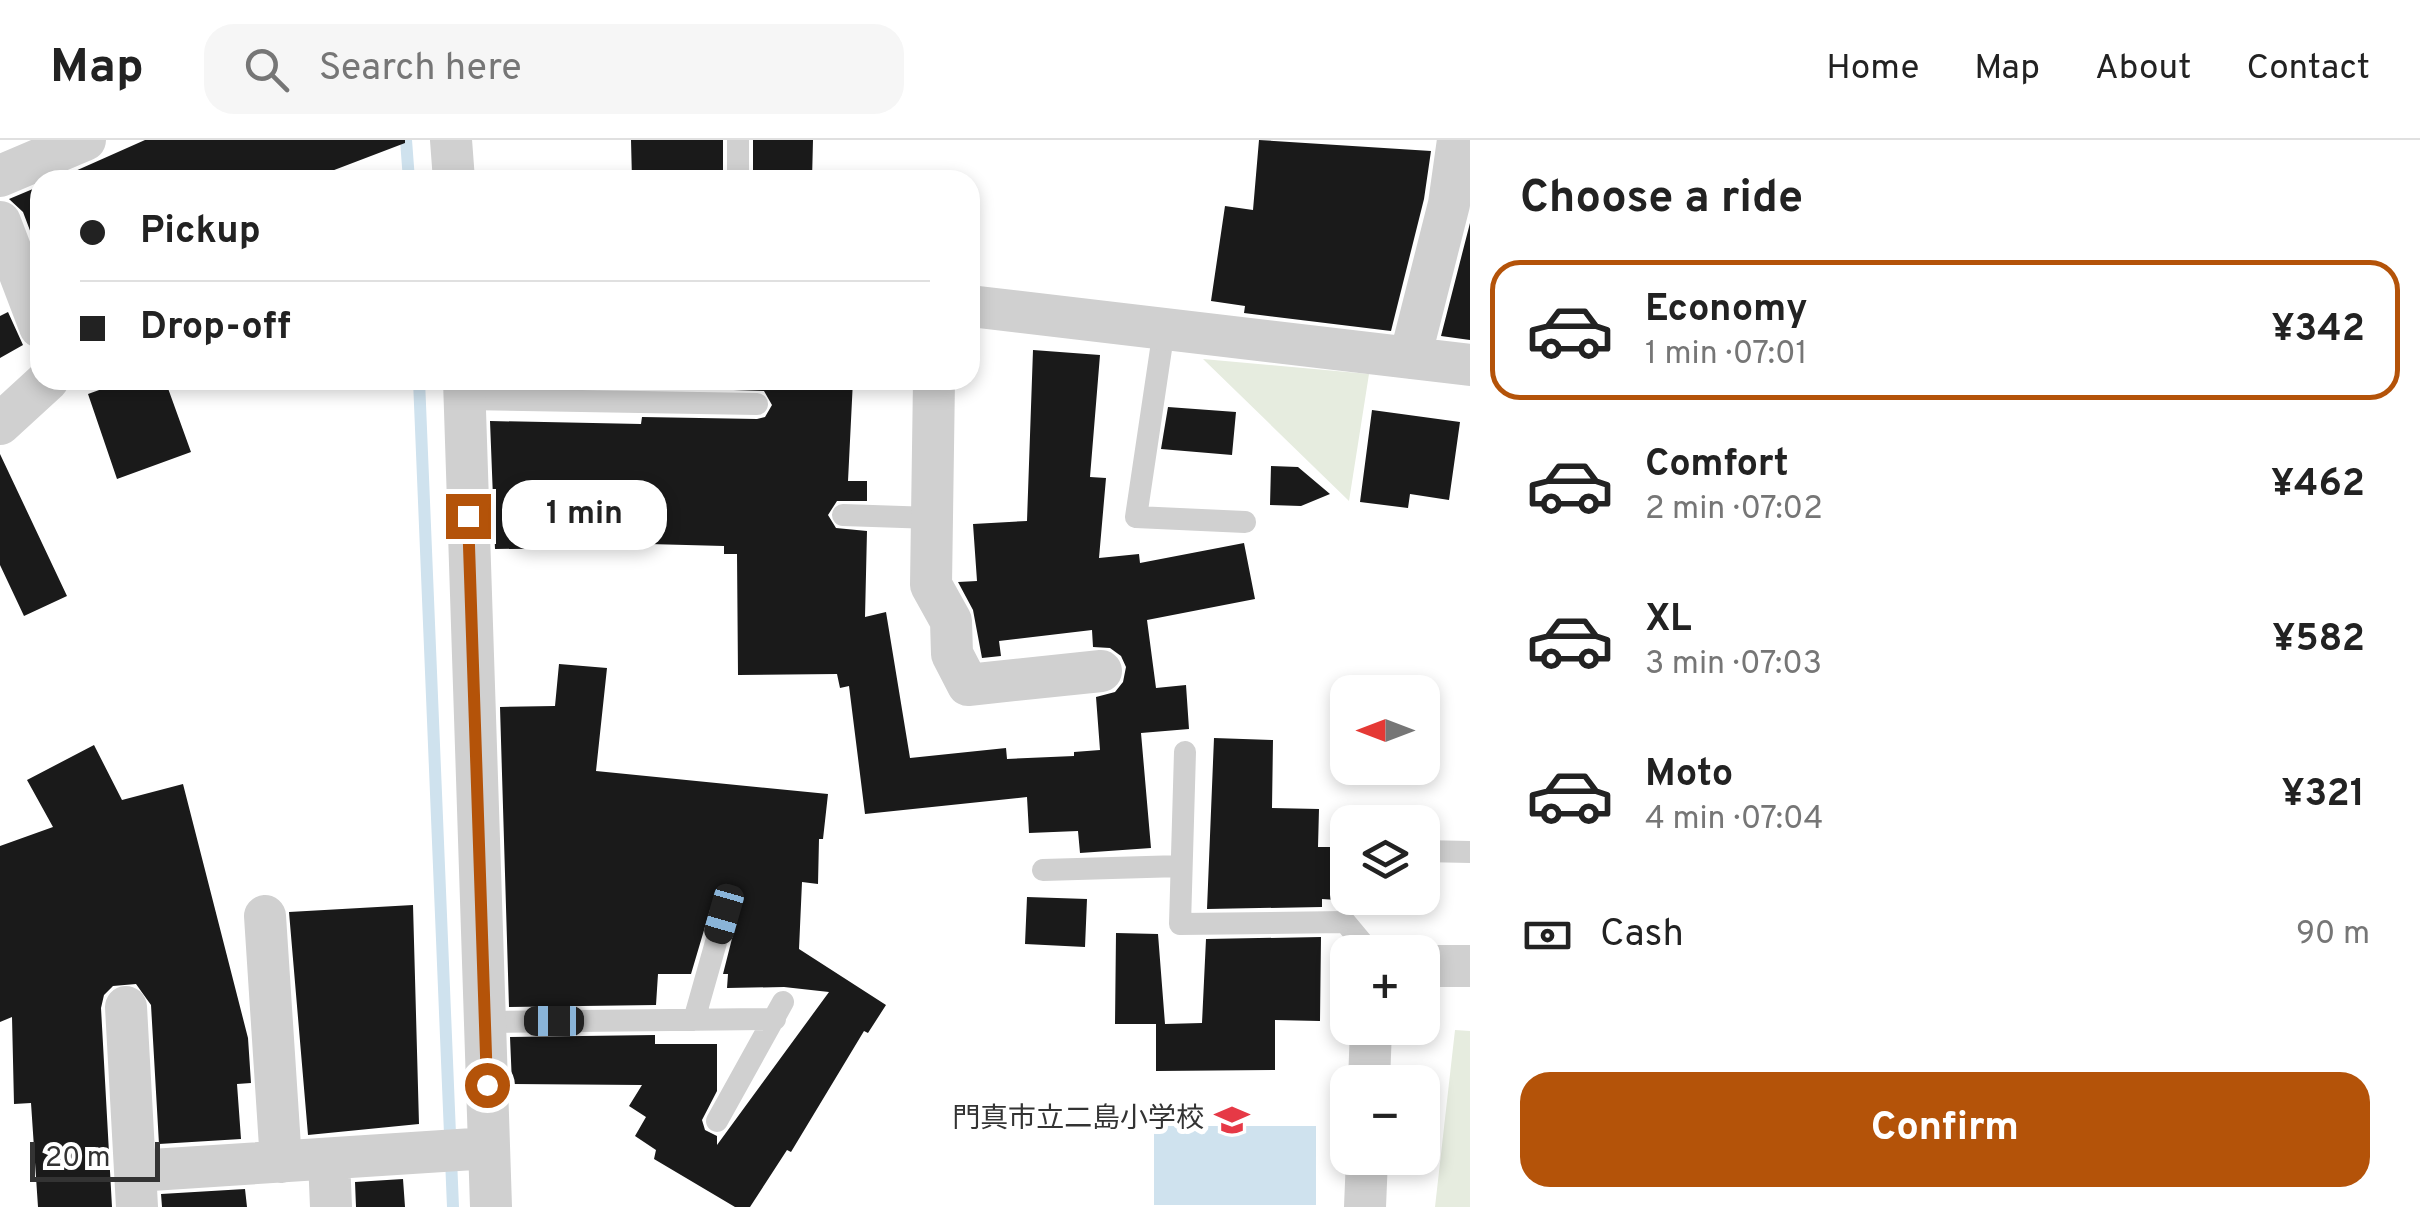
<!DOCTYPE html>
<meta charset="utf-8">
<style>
body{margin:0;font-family:Overpass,"Noto Sans JP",sans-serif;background:#f6f6f6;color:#222;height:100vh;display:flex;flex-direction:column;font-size:38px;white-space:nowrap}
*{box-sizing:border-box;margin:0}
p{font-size:32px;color:#767676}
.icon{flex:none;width:55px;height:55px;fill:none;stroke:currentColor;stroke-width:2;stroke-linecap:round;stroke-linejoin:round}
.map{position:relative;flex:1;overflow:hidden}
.panel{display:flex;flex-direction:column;background:#fff;width:950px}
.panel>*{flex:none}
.hud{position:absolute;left:30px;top:30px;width:950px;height:220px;border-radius:30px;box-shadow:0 5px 15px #0003;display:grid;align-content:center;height:220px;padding:0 50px;background:#fff}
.needle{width:65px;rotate:270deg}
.controls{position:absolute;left:1330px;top:535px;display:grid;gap:20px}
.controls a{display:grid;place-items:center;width:110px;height:110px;border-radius:20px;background:#fff;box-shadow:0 5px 15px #0003;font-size:50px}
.scale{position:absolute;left:30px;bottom:25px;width:130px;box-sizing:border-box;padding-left:10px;border:5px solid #333;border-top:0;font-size:28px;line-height:35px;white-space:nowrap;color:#333;-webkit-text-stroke:8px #fff;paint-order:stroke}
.end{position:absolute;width:45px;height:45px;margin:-22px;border:12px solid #b45309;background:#fff;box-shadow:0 0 0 5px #fff}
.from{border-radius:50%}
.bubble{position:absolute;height:70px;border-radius:30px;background:#fff;box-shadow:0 5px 15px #0003;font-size:32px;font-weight:700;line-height:70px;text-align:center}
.car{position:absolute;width:30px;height:60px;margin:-30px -15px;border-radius:12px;box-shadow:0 0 8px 2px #0007;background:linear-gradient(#222 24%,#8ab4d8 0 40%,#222 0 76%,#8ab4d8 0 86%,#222 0)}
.hud b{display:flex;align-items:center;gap:35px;height:95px;font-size:38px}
.hud b+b{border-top:2px solid #e0e0e0}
.hud i{width:25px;height:25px;background:#222}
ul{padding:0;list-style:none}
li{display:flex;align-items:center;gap:30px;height:140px;margin:0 20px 15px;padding:0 30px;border:5px solid transparent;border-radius:30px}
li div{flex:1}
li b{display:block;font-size:38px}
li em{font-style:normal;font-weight:700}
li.current{border-color:#b45309}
li>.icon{width:90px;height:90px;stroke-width:1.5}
h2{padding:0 50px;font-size:45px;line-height:120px}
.pay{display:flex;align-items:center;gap:25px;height:110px;padding:0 50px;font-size:38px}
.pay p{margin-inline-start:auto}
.cta{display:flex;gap:20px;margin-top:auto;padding:20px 50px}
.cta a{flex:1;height:115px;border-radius:30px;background:#b45309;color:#fff;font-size:40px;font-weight:700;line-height:115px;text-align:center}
header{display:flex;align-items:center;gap:60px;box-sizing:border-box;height:140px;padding:0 50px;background:#fff;border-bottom:2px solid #e0e0e0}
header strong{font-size:48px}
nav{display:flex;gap:55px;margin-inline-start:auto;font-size:35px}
.search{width:700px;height:90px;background:#f6f6f6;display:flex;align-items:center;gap:25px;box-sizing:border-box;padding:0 35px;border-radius:30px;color:#767676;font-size:38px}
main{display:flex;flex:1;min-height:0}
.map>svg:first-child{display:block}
.green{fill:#e6ecdf}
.water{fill:#cfe2ee}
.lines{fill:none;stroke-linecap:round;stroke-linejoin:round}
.stream{stroke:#cfe2ee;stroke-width:12}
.building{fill:#1a1a1a}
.lane{stroke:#d0d0d0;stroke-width:22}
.street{stroke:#d0d0d0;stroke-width:42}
.route{stroke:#b45309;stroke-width:12}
.labels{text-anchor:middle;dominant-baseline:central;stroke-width:10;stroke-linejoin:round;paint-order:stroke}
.poi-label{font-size:28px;fill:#333;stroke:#fff;text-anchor:end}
</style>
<header>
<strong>Map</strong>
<div class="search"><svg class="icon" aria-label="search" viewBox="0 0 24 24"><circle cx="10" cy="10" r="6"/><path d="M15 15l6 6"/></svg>Search here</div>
<nav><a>Home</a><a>Map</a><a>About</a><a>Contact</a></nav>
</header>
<main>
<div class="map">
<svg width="1470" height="1067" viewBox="0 0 1470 1067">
<rect width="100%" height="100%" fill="#fff"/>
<path class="green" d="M1203 219 1369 234 1349 361Z
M1455 890 1470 891V1067H1435Z"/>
<path class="water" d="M1154 986H1316V1065H1154Z"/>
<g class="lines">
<path class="stream" d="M406 0 409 40
M419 240 453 1067"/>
</g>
<path class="building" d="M145 0H405V3L308 40H55Z
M631 0H723V40H632Z
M753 0H813L812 40H753Z
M1259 0 1431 11 1424 59 1391 191 1244 173 1245 166 1211 161 1225 66 1253 70Z
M40 46V117L23 72 9 59Z
M1470 83V200L1441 196Z
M8 172 23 205 0 218V176Z
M1033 210 1100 215 1090 337 1106 338 1099 418 1139 414 1140 423 1244 403 1255 459 1147 480 1156 548 1186 545 1189 589 1141 593 1151 708 1080 713 1078 691 1029 693 1027 657 865 674 849 546 840 548 837 534 738 535 737 414H724V406L611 403V408L495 409 490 281 641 284 642 277 757 279 765 277 772 265 764 251 642 247 643 240H853L848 341H867V361H837L828 375 836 388 867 391 865 477 886 472 910 618 1006 608 1007 619 1074 616V612L1100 610 1096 557 1115 552 1123 542 1126 527 1121 516 1110 508 1093 507 1092 490 999 501 1001 516 982 518 973 470 958 442 977 441 973 384 1027 381Z
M127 240H165L191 312 117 339 88 254Z
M1168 267 1236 272 1232 315 1161 309Z
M1372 270 1460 282 1449 360 1410 354 1408 368 1360 362Z
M0 314 67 456 24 476 0 425Z
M1271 326 1298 327 1330 354 1301 366 1270 365Z
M559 524 607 528 596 631 828 654 823 699H819L818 744 802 742 799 809 886 865 868 893 864 891 791 1012 787 1010 750 1067H735L654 1019 656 1010 635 996 646 977 629 966 642 945 512 944 510 897 655 895V904H717V951L702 980 705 990 717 996V1005L829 852 784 847 727 848 728 834H723L739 771 734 763 721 759 710 770 691 834H658L656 865 509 867 500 567 555 566Z
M1214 598 1273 600 1272 668 1319 669 1318 707H1338L1337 760 1322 759V767L1207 769Z
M94 605 122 660 183 644 248 898 251 943 237 944 241 999 159 1004 151 865 136 844 113 846 104 855 101 868 112 1067H38L31 963 14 964 12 877 0 882V706L53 687 27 640Z
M1027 757 1087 759 1085 807 1025 804Z
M413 765 419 984 308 995 289 772Z
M1116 793 1158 794 1165 884 1202 883 1206 799 1321 797 1320 881 1275 880V930L1156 931V884H1115Z
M403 1039 405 1067H356L355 1042Z
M245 1049 247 1067H162L161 1054Z"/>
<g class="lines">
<path class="lane" d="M738 0V40
M1164 189 1136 377 1245 382
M465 259 757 264
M843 375 932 378
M1185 612 1180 784 1345 782 1370 812
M1422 711 1470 712
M1043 730 1181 726
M694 880 724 774
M484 882 775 879
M717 981 783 862"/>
<path class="street" d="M451 0 454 40
M0 36 85 0
M0 82 40 187
M970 166 1470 225
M1410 218 1449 64 1458 0
M464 240 491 1067
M934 240 931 445 951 481 952 514 968 545 1101 531
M0 284 48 240
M265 776 281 1022
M1422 826H1470
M126 867 137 1067
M1369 942 1371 888
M329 1019 331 1067
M136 1031 489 1008
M1365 1067 1367 1018"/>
</g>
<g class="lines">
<path class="route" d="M468 376 487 945"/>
</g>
<defs>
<g id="school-bare" transform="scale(2.7)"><path d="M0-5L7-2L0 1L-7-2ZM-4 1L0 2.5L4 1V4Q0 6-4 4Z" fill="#e63946" stroke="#fff" stroke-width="2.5" paint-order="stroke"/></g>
</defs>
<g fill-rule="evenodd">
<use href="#school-bare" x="1232" y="980"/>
</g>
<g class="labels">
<g class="poi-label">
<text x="1204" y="980">門真市立二島小学校</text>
</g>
</g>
</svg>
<div class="controls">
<a><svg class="needle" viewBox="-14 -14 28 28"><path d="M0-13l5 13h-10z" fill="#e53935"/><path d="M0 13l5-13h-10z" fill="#767676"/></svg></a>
<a><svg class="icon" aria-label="layers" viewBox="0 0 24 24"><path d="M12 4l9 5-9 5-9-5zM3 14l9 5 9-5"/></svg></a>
<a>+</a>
<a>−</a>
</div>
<div class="scale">20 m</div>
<i class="end from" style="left:487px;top:945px"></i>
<i class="end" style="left:468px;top:376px"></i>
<div class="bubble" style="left:502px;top:340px;width:165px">1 min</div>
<i class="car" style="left:724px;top:774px;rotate:196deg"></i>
<i class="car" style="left:554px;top:881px;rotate:270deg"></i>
<div class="hud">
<b><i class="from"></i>Pickup</b>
<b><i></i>Drop-off</b>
</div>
</div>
<section class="panel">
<h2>Choose a ride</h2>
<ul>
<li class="current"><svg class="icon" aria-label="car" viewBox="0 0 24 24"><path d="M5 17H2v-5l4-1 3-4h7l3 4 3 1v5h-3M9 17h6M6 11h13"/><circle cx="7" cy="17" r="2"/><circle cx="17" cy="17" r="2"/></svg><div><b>Economy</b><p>1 min · 07:01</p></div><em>¥342</em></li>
<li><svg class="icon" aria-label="car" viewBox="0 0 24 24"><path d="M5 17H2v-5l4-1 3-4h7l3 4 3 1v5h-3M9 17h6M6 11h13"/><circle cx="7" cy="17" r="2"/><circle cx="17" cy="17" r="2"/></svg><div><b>Comfort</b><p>2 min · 07:02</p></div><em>¥462</em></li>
<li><svg class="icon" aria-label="car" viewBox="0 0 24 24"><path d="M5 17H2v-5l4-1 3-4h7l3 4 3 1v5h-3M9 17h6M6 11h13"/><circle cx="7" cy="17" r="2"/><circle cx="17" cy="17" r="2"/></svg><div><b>XL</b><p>3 min · 07:03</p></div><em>¥582</em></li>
<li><svg class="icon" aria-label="car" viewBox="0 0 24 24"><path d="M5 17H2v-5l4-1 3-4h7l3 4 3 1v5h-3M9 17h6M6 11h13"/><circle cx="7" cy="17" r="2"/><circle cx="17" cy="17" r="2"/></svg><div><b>Moto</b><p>4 min · 07:04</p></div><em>¥321</em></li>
</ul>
<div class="pay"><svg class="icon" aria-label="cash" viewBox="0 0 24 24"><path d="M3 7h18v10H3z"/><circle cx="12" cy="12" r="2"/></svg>Cash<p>90 m</p></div>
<div class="cta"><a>Confirm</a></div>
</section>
</main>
